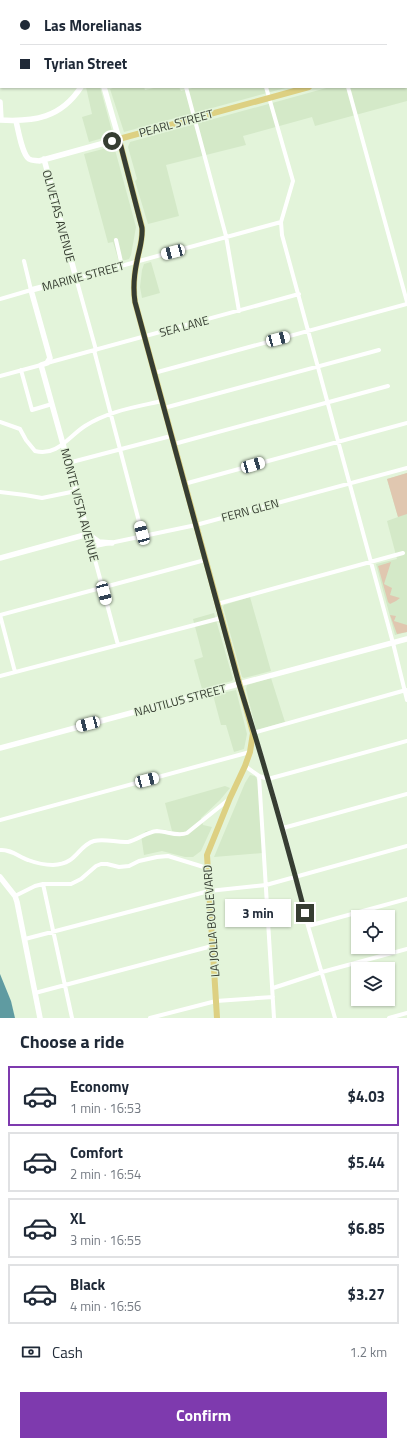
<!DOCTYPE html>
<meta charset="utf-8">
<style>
body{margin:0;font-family:"Titillium Web",sans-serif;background:#f6f6f7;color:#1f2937;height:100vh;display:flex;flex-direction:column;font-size:15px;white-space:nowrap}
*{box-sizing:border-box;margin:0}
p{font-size:13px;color:#747a83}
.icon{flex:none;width:22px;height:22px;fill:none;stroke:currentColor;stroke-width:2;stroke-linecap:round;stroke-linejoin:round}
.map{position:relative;height:1018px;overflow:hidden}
.panel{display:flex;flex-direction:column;background:#fff;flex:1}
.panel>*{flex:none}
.guide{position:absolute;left:0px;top:0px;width:407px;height:88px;box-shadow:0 1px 3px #0004;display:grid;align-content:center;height:88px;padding:0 20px;background:#fff}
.buttons{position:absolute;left:351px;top:910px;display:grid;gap:8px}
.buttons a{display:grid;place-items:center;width:44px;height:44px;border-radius:0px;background:#fff;box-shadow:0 1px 3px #0004;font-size:20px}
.end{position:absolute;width:18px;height:18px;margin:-9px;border:5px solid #363d32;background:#fff;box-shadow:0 0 0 2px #fff}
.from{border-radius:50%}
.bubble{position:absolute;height:28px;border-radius:0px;background:#fff;box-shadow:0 1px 3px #0004;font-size:13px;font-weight:700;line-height:28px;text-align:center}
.car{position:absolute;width:12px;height:24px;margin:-12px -6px;border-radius:5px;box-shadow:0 0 3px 1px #0007;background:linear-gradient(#fff 24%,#345 0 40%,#fff 0 76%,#345 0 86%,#fff 0)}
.guide b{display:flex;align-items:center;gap:14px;height:38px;font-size:15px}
.guide b+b{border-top:1px solid #e0e1e3}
.guide i{width:10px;height:10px;background:#1f2937}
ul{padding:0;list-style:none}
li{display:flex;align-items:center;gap:12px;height:60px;margin:0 8px 6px;padding:0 12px;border:2px solid #e0e1e3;border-radius:0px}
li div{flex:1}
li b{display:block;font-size:15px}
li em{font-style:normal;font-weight:700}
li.selected{border-color:#7e3aae}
li>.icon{width:36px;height:36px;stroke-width:1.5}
h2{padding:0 20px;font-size:18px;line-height:48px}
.pay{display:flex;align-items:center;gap:10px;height:44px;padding:0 20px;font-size:15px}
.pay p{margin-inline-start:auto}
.primary-button{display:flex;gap:8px;margin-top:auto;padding:8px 20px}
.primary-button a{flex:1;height:46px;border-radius:0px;background:#7e3aae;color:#fff;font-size:16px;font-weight:700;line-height:46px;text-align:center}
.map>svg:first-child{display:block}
.built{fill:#d4e9c8}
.green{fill:#e0c7b0}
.water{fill:#5f9ba1}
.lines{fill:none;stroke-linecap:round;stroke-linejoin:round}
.street{stroke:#fff;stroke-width:4}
.secondary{stroke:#fff;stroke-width:5.5}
.primary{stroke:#ddd082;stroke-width:6}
.route{stroke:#363d32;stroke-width:5}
.labels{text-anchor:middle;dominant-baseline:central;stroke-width:3;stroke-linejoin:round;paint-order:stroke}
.street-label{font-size:12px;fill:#363d32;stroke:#e3f4da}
</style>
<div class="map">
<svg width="407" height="1018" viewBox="0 0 407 1018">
<rect width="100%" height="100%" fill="#e3f4da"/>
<path class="built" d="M406 66H407V101L315 126 312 117 243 136 246 145 166 165 179 216 148 224 135 181 137 179 128 147 130 142 330 87H406Z
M86 87H100L113 135 89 142 82 117 92 114Z
M116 87H144L145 90 158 87H179L181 91 196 87H227L228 88 233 87H289L124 132 110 89Z
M114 146 136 227 131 255 129 259 119 262 113 242 108 243 84 154Z
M151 262 160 293 142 298 140 287 142 270 144 264Z
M407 473V632L395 635 376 564 397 559 387 521 398 517 387 479Z
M250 597 271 671 244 678 242 677 223 607 224 605Z
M214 613 233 679 232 681 202 689 194 660 203 657 193 619Z
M271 678 285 722 256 730 246 689 247 685Z
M236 690 247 734 244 749 234 752 226 725H221L213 695Z
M250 775 255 776 258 781 263 853 214 857 245 783Z
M225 786 230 788 220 800 201 818 203 825 212 827 201 851 193 857H185L162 851 144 855 141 835 146 831 160 829 172 831 165 803Z"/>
<path class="green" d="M407 473V514L398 517 387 479Z
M391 562 384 584 392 588 390 595 400 598 396 601 390 604 388 602 378 566Z
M390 615 396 616 394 621 407 625V632L397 634Z"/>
<path class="water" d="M0 974 11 1001 15 1018H0Z"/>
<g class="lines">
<path class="street" d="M243 0V1
M324 0 325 1
M186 87 226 236 239 311
M266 87 293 181 281 222 282 235 393 643 407 700
M348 87 407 302
M116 240 122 266
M81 277 281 222
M76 278 96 350
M0 299 31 290 24 261
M94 350 143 537
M47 363 299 294
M21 370 32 410 52 404
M154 373 407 304
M0 376 41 365
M164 408 379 350
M0 422 20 429 26 440 35 451C57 457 69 436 85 426 108 411 136 407 162 401
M174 444 388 386
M68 463 171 436
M184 484 407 423
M0 492 25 495 42 498 76 491
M88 534 118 645
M91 547 196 525 407 468
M217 604 403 553
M0 615 205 560
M0 615 15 672
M0 676 221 618
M245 766 259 776 274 1018
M259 776 268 779 407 741
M0 820 250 752
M283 828 407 794
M0 850C11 849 19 857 28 860 36 863 45 865 53 865 78 864 77 846 94 841 105 838 117 843 128 842 138 840 146 832 157 831 167 831 177 837 187 833L228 800
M43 884 72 1018
M15 896 35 886 43 884H71L81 879 96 866 101 864H107L119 867 129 866 139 861 157 857 168 856 207 868
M308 926 407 899
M25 939 209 891 266 885 407 846
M273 988 322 972 407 949
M35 993 212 946
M150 1018 216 1001 273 997
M335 1018 308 926 283 828 259 748 253 733 406 690
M389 1018 407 1013"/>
<path class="secondary" d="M86 0V1
M406 0 407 4
M41 1 42 0
M0 77 1 68
M0 102 1 120
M0 120C34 122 61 118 81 87
M16 121C18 129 22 154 29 159 32 161 36 160 39 161L119 139 104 87
M44 159 76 278
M81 277 31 290 50 358 47 363 41 365 88 534
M88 534 99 542 112 543
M0 558 88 534
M0 748 407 639
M0 877 15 896 17 902 40 1018"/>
<path class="primary" d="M406 60H407
M217 1018 207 855 230 798 245 766 250 752 253 733 135 302C133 289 134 275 137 261 139 250 143 240 142 227L119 139 309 87"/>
</g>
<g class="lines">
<path class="route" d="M112 141 119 139 142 228C143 240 139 250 137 261 134 275 133 289 135 302L239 684C263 760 285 836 305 913"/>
</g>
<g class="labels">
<g class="street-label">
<text transform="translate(176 123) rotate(-15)">PEARL STREET</text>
<text transform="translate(59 216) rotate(75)">OLIVETAS AVENUE</text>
<text transform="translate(83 276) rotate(-15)">MARINE STREET</text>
<text transform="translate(184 326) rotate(-15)">SEA LANE</text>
<text transform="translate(80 505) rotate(75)">MONTE VISTA AVENUE</text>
<text transform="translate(250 510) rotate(-15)">FERN GLEN</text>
<text transform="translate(180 700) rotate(-15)">NAUTILUS STREET</text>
<text transform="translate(211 921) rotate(-94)">LA JOLLA BOULEVARD</text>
</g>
</g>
</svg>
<div class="buttons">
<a><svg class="icon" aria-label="locate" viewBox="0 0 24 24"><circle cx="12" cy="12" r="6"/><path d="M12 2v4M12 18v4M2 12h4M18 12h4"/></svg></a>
<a><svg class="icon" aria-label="layers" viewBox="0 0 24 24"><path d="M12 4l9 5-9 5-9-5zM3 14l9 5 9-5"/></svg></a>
</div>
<i class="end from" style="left:112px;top:141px"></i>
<i class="end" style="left:305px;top:913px"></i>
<div class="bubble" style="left:225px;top:899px;width:66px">3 min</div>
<i class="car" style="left:173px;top:252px;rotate:255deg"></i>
<i class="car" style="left:278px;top:339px;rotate:75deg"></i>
<i class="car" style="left:253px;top:465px;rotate:74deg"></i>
<i class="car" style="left:142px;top:533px;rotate:345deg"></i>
<i class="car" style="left:104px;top:593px;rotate:165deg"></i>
<i class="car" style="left:88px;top:724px;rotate:255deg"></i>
<i class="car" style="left:147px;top:780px;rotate:75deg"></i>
<div class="guide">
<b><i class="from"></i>Las Morelianas</b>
<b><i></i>Tyrian Street</b>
</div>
</div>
<section class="panel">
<h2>Choose a ride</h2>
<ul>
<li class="selected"><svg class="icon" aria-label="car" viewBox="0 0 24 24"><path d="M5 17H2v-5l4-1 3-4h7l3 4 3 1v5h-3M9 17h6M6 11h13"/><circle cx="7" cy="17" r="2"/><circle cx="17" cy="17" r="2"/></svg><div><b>Economy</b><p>1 min · 16:53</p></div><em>$4.03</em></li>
<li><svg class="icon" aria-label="car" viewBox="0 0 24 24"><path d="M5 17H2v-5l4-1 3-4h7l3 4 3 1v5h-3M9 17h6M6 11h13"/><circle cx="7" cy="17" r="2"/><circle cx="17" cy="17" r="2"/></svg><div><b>Comfort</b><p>2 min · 16:54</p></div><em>$5.44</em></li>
<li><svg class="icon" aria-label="car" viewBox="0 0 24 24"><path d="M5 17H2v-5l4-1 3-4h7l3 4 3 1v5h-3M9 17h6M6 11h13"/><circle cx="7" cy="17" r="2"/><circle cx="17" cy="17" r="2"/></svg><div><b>XL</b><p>3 min · 16:55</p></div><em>$6.85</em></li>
<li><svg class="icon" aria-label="car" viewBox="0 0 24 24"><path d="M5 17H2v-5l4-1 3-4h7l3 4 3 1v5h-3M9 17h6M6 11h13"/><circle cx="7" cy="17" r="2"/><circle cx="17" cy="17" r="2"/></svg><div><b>Black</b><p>4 min · 16:56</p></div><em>$3.27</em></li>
</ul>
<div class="pay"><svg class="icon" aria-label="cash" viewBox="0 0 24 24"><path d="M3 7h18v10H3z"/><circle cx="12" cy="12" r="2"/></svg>Cash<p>1.2 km</p></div>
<div class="primary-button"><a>Confirm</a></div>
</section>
